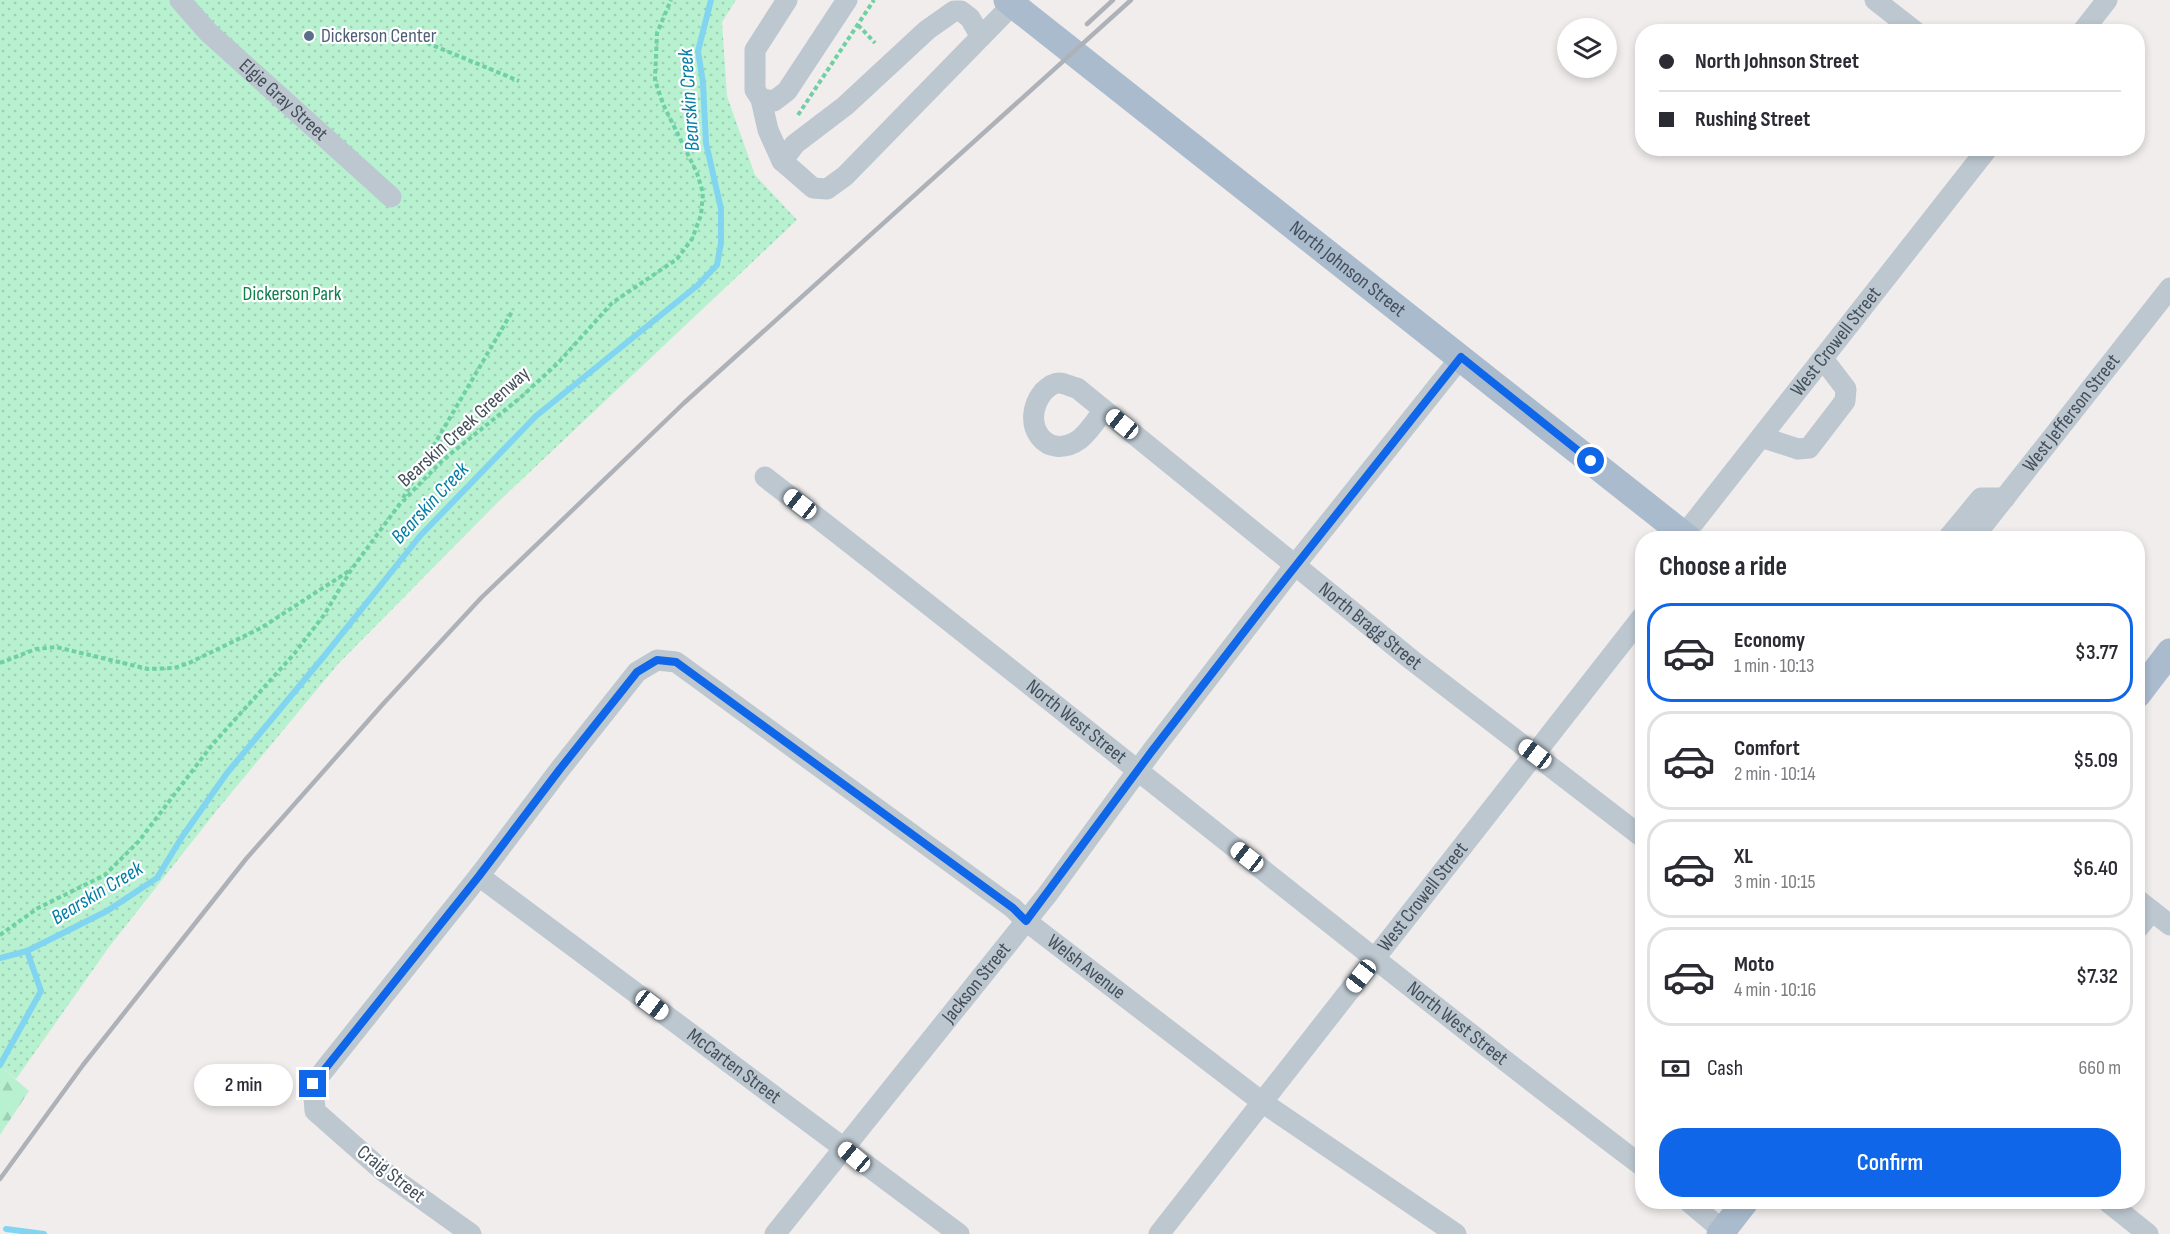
<!DOCTYPE html>
<meta charset="utf-8">
<style>
body{margin:0;font-family:"Sofia Sans Condensed",sans-serif;background:#f2f2f3;color:#2b2b33;height:100vh;display:flex;flex-direction:column;font-size:22px;white-space:nowrap}
*{box-sizing:border-box;margin:0}
p{font-size:20px;color:#7c7c81}
.icon{flex:none;width:33px;height:33px;fill:none;stroke:currentColor;stroke-width:2;stroke-linecap:round;stroke-linejoin:round}
.map{position:relative;flex:1;overflow:hidden}
.sheet{position:absolute;left:1635px;top:531px;width:510px;height:678px;display:flex;flex-direction:column;background:#fff;border-radius:24px;box-shadow:0 3px 9px #0003}
.sheet>*{flex:none}
.top-card{position:absolute;left:1635px;top:24px;width:510px;height:132px;border-radius:24px;box-shadow:0 3px 9px #0003;display:grid;align-content:center;height:132px;padding:0 24px;background:#fff}
.fabs{position:absolute;left:1557px;top:18px;display:grid;gap:12px}
.fabs a{display:grid;place-items:center;width:60px;height:60px;border-radius:50%;background:#fff;box-shadow:0 3px 9px #0003;font-size:30px}
.end{position:absolute;width:27px;height:27px;margin:-14px;border:8px solid #0f66e8;background:#fff;box-shadow:0 0 0 3px #fff}
.from{border-radius:50%}
.bubble{position:absolute;height:42px;border-radius:21px;background:#fff;box-shadow:0 3px 9px #0003;font-size:20px;font-weight:600;line-height:42px;text-align:center}
.car{position:absolute;width:18px;height:36px;margin:-18px -9px;border-radius:8px;box-shadow:0 0 4px 2px #0007;background:linear-gradient(#fff 24%,#345 0 40%,#fff 0 76%,#345 0 86%,#fff 0)}
.top-card b{display:flex;align-items:center;gap:21px;height:57px;font-size:22px}
.top-card b+b{border-top:2px solid #e1e1e2}
.top-card i{width:15px;height:15px;background:#2b2b33}
ul{padding:0;list-style:none}
li{display:flex;align-items:center;gap:18px;height:99px;margin:0 12px 9px;padding:0 12px;border:3px solid #e1e1e2;border-radius:24px}
li div{flex:1}
li b{display:block;font-size:22px}
li em{font-style:normal;font-weight:600}
li.on{border-color:#0f66e8}
li>.icon{width:54px;height:54px;stroke-width:1.5}
h2{padding:0 24px;font-size:27px;line-height:72px}
.pay{display:flex;align-items:center;gap:15px;height:66px;padding:0 24px;font-size:22px}
.pay p{margin-inline-start:auto}
.cta{display:flex;gap:12px;margin-top:auto;padding:12px 24px}
.cta a{flex:1;height:69px;border-radius:24px;background:#0f66e8;color:#fff;font-size:24px;font-weight:600;line-height:69px;text-align:center}
.map>svg:first-child{display:block}
.forest{fill:url(#forest-firs)}
.park{fill:url(#park-dots)}
.lines{fill:none;stroke-linecap:round;stroke-linejoin:round}
.stream{stroke:#82d5f0;stroke-width:6}
.path{stroke:#6ed0a3;stroke-width:4;stroke-dasharray:4.5 3;stroke-linecap:butt}
.minor{stroke:#bcc7d0;stroke-width:21}
.major{stroke:#aabbce;stroke-width:27}
.rail{stroke:#aeb2b8;stroke-width:4.5}
.route{stroke:#0f66e8;stroke-width:8}
.service-dot{fill:#5c6f8a;stroke:#fff;stroke-width:2}
.labels{text-anchor:middle;dominant-baseline:central;stroke-width:4.5;stroke-linejoin:round;paint-order:stroke}
.service-label{font-size:20px;fill:#4e5e75;stroke:#fff;text-anchor:start}
.street-label{font-size:20px;fill:#444f5b;stroke:#fff}
.park-label{font-size:20px;fill:#11804d;stroke:#fff}
.water-label{font-size:21px;font-style:italic;fill:#057ea6;stroke:#fff}
</style>
<div class="map">
<svg width="2170" height="1234" viewBox="0 0 2170 1234">
<defs>
<pattern id="forest-firs" width="22" height="20" patternUnits="userSpaceOnUse" patternTransform="scale(1.5)"><rect width="22" height="20" fill="#b7f1d0"/><path d="M5 1l3.5 6h-7zM16 11l3.5 6h-7z" fill="#9fd0b5"/></pattern>
<pattern id="park-dots" width="8" height="8" patternUnits="userSpaceOnUse" patternTransform="scale(1.5)"><rect width="8" height="8" fill="#b7f1d0"/><path d="M2 2h.1M6 6h.1" fill="none" stroke="#9fd0b5" stroke-width="1.8" stroke-linecap="round"/></pattern>
</defs>
<rect width="100%" height="100%" fill="#f0edec"/>
<path class="forest" d="M0 1066 29 1091 0 1135Z"/>
<path class="park" d="M0 0H736L722 22 727 96 755 175 797 220 499 501 338 664 217 810 109 947 16 1079 0 1066Z"/>
<g class="lines">
<path class="stream" d="M0 958 27 951 107 911 157 878 182 837 227 773 325 655 420 536 536 416 698 285 717 265 721 243V209L706 143 703 83 698 51 711 0
M0 1065 41 991 27 951
M6 1229 44 1234"/>
<path class="path" d="M858 25 875 43
M420 40 519 81
M798 115 874 0
M403 498 513 310
M0 663 36 649 56 647 148 669 174 668 189 663 261 628 349 571
M0 935 38 908 105 875 139 841 212 745 294 654 324 615 351 570 399 505 443 460 520 398 558 363 612 303 677 259 692 239 701 215 703 193 697 173 663 104 655 80 657 33 671 0"/>
<g class="minor">
<path id="s1" d="M180 0 208 32 391 197"/>
<path d="M787 0 755 50V90L761 99 774 101 787 91 847 0"/>
<path d="M1875 0 1916 32"/>
<path d="M2082 32 2107 0"/>
<path d="M761 99 768 130 782 161 796 173 813 188 827 189 845 176 1013 4"/>
<path d="M782 161 795 144 845 106 927 30 954 11H961L970 18 981 37"/>
<path id="s2" d="M1104 410C1097 419 1089 432 1080 439 1047 463 1018 424 1043 392 1047 388 1053 383 1059 383 1064 383 1072 387 1077 388L1413 661 1642 837"/>
<path d="M1761 437 1798 449 1809 448 1845 401 1846 389 1823 359"/>
<path id="s3" d="M765 477C1059 704 1346 941 1642 1166"/>
<path id="s4" d="M1684 535 1988 148"/>
<path d="M1948 538 1981 498H2005"/>
<path id="s5" d="M1973 538 2170 288"/>
<path id="s6" d="M479 876 959 1234"/>
<path d="M2138 900 2170 925"/>
<path d="M2138 928 2152 911"/>
<path d="M1689 1202 1727 1234"/>
<path d="M2108 1202 2148 1234"/>
<path id="s7" d="M471 1234 383 1171 315 1111 313 1084 479 876 560 769 637 672 657 660 676 662 1013 908 1026 921 1262 1102 1456 1234"/>
<path id="s8" d="M775 1234 1047 895 1152 751 1295 565 1461 357"/>
<path id="s9" d="M1159 1234 1642 617"/>
</g>
<g class="major">
<path id="s10" d="M1007 0 1688 538"/>
<path d="M2138 694 2170 652"/>
<path d="M1720 1234 1745 1202"/>
</g>
<path class="rail" d="M1087 24 1113 0
M0 1179 83 1065 246 859 383 704 481 598 684 403 1131 0"/>
</g>
<g class="lines">
<path class="route" d="M313 1084 479 876 560 769 637 672 657 660 676 662 1013 908 1026 921 1152 751 1267 602 1461 357 1591 461"/>
</g>
<circle class="service-dot" cx="309" cy="36" r="6"/>
<g class="labels">
<g class="service-label">
<text x="321" y="36">Dickerson Center</text>
</g>
<g class="street-label">
<text stroke="none"><textPath href="#s1" startOffset="144">Elgie Gray Street</textPath></text>
<text stroke="none"><textPath href="#s10" startOffset="434">North Johnson Street</textPath></text>
<text stroke="none"><textPath href="#s4" startOffset="246">West Crowell Street</textPath></text>
<text stroke="none"><textPath href="#s5" startOffset="159">West Jefferson Street</textPath></text>
<text transform="translate(464 427) rotate(-42)">Bearskin Creek Greenway</text>
<text stroke="none"><textPath href="#s2" startOffset="546">North Bragg Street</textPath></text>
<text stroke="none"><textPath href="#s3" startOffset="396">North West Street</textPath></text>
<text stroke="none"><textPath href="#s9" startOffset="428">West Crowell Street</textPath></text>
<text stroke="none"><textPath href="#s7" startOffset="1304">Welsh Avenue</textPath></text>
<text stroke="none"><textPath href="#s8" startOffset="322">Jackson Street</textPath></text>
<text stroke="none"><textPath href="#s3" startOffset="882">North West Street</textPath></text>
<text stroke="none"><textPath href="#s6" startOffset="318">McCarten Street</textPath></text>
<text transform="translate(391 1174) rotate(38)">Craig Street</text>
</g>
<g class="park-label">
<text x="292" y="294">Dickerson Park</text>
</g>
<g class="water-label">
<text transform="translate(689 100) rotate(-94)">Bearskin Creek</text>
<text transform="translate(430 503) rotate(-47)">Bearskin Creek</text>
<text transform="translate(97 893) rotate(-31)">Bearskin Creek</text>
</g>
</g>
</svg>
<div class="fabs">
<a><svg class="icon" aria-label="layers" viewBox="0 0 24 24"><path d="M12 4l9 5-9 5-9-5zM3 14l9 5 9-5"/></svg></a>
</div>
<i class="end from" style="left:1591px;top:461px"></i>
<i class="end" style="left:313px;top:1084px"></i>
<div class="bubble" style="left:194px;top:1064px;width:99px">2 min</div>
<i class="car" style="left:1122px;top:424px;rotate:309deg"></i>
<i class="car" style="left:800px;top:504px;rotate:308deg"></i>
<i class="car" style="left:1535px;top:754px;rotate:307deg"></i>
<i class="car" style="left:1247px;top:857px;rotate:308deg"></i>
<i class="car" style="left:1361px;top:976px;rotate:218deg"></i>
<i class="car" style="left:652px;top:1005px;rotate:127deg"></i>
<i class="car" style="left:854px;top:1157px;rotate:310deg"></i>
<div class="top-card">
<b><i class="from"></i>North Johnson Street</b>
<b><i></i>Rushing Street</b>
</div>
<section class="sheet">
<h2>Choose a ride</h2>
<ul>
<li class="on"><svg class="icon" aria-label="car" viewBox="0 0 24 24"><path d="M5 17H2v-5l4-1 3-4h7l3 4 3 1v5h-3M9 17h6M6 11h13"/><circle cx="7" cy="17" r="2"/><circle cx="17" cy="17" r="2"/></svg><div><b>Economy</b><p>1 min · 10:13</p></div><em>$3.77</em></li>
<li><svg class="icon" aria-label="car" viewBox="0 0 24 24"><path d="M5 17H2v-5l4-1 3-4h7l3 4 3 1v5h-3M9 17h6M6 11h13"/><circle cx="7" cy="17" r="2"/><circle cx="17" cy="17" r="2"/></svg><div><b>Comfort</b><p>2 min · 10:14</p></div><em>$5.09</em></li>
<li><svg class="icon" aria-label="car" viewBox="0 0 24 24"><path d="M5 17H2v-5l4-1 3-4h7l3 4 3 1v5h-3M9 17h6M6 11h13"/><circle cx="7" cy="17" r="2"/><circle cx="17" cy="17" r="2"/></svg><div><b>XL</b><p>3 min · 10:15</p></div><em>$6.40</em></li>
<li><svg class="icon" aria-label="car" viewBox="0 0 24 24"><path d="M5 17H2v-5l4-1 3-4h7l3 4 3 1v5h-3M9 17h6M6 11h13"/><circle cx="7" cy="17" r="2"/><circle cx="17" cy="17" r="2"/></svg><div><b>Moto</b><p>4 min · 10:16</p></div><em>$7.32</em></li>
</ul>
<div class="pay"><svg class="icon" aria-label="cash" viewBox="0 0 24 24"><path d="M3 7h18v10H3z"/><circle cx="12" cy="12" r="2"/></svg>Cash<p>660 m</p></div>
<div class="cta"><a>Confirm</a></div>
</section>
</div>
